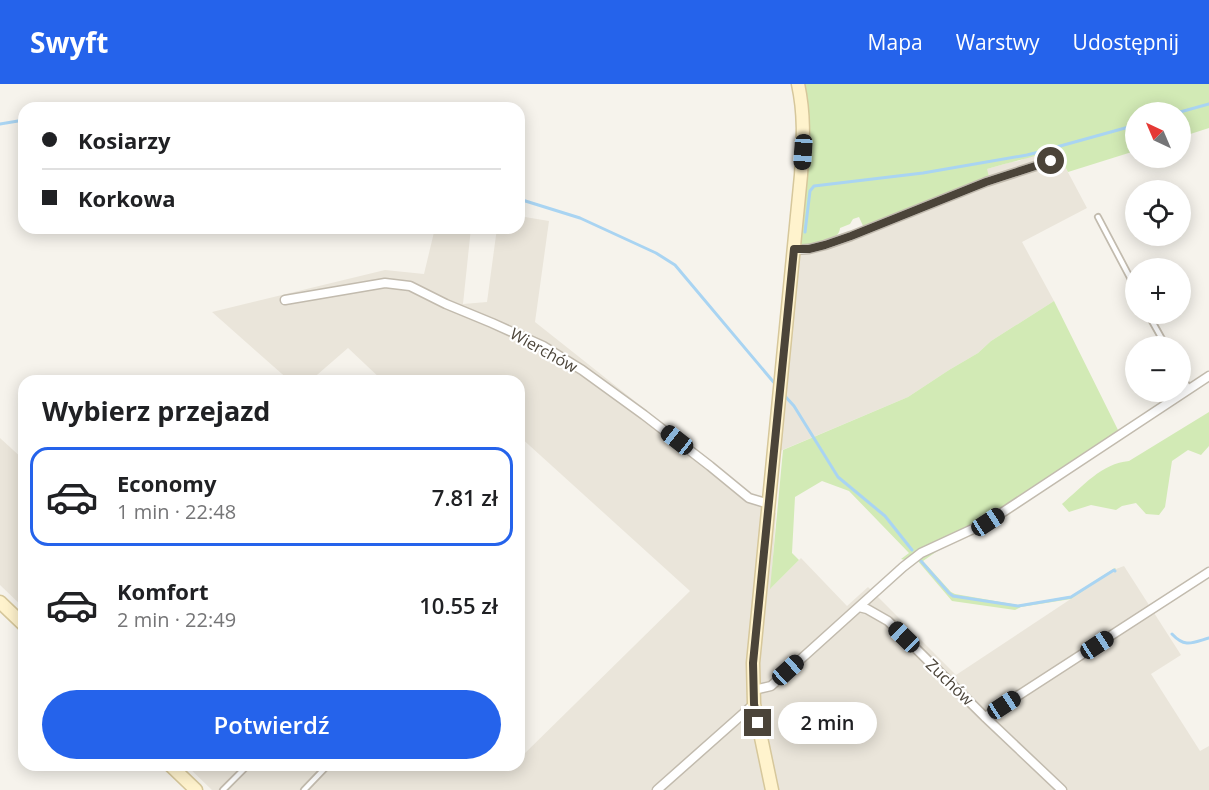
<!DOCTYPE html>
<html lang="pl">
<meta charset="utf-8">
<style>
body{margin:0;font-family:"Open Sans",sans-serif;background:#f6f6f6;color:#202124;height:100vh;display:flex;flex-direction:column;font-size:22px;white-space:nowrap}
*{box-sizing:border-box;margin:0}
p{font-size:20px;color:#757577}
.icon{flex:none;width:33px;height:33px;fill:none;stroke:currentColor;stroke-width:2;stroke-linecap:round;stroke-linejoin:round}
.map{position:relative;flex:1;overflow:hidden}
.sheet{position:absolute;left:18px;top:291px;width:507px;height:396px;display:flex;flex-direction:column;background:#fff;border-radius:18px;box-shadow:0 3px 15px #0003}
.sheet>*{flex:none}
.guide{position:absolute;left:18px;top:18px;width:507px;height:132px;border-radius:18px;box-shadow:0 3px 15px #0003;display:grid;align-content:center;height:132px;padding:0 24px;background:#fff}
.needle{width:39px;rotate:316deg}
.fabs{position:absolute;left:1125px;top:18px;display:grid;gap:12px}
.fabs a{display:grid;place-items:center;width:66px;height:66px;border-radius:50%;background:#fff;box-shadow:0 3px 15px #0003;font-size:30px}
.end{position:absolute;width:27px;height:27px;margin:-14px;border:8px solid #4b4439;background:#fff;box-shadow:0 0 0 3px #fff}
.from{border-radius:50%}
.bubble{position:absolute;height:42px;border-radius:21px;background:#fff;box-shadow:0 3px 15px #0003;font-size:20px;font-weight:600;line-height:42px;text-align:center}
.car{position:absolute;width:18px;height:36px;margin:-18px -9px;border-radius:8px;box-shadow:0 0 4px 2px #0007;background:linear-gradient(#222 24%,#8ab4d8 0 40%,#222 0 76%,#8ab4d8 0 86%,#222 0)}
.guide b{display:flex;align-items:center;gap:21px;height:57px;font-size:22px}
.guide b+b{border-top:2px solid #e0e0e0}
.guide i{width:15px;height:15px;background:#202124}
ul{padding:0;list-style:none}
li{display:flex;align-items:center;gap:18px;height:99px;margin:0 12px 9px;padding:0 12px;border:3px solid transparent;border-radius:18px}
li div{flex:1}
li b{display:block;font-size:22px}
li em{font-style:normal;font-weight:600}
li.active{border-color:#2563eb}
li>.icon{width:54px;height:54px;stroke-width:1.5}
h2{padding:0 24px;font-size:27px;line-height:72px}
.button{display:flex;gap:12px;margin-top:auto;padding:12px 24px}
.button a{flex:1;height:69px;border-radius:36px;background:#2563eb;color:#fff;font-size:24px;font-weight:600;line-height:69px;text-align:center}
header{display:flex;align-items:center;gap:36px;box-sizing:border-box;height:84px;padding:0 30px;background:#2563eb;color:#fff}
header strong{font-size:28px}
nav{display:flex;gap:33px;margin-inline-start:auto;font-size:21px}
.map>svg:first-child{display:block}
.residential{fill:#eae5da}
.green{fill:#d2eab5}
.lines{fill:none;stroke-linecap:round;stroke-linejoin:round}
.stream{stroke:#a9d4f2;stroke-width:3}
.lane-casing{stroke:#c2bbae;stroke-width:8}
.street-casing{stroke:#c2bbae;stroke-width:11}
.secondary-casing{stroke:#d6c79b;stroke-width:15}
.lane{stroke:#fff;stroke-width:4.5}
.street{stroke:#fff;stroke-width:8}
.secondary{stroke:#fff3cd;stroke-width:12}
.route{stroke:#4b4439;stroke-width:8}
.labels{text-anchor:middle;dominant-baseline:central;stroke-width:4.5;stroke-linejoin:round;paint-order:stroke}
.street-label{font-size:16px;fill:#4b4439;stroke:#fff}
</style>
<header>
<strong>Swyft</strong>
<nav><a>Mapa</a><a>Warstwy</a><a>Udostępnij</a></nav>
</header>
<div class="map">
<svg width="1209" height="706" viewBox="0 0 1209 706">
<rect width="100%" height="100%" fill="#f6f3ec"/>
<path class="residential" d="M1046 64 1051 65 1062 77 1087 124 1022 158 1054 217 991 257 978 269 949 286 908 313 780 367 797 170 811 168 987 85 1011 78 1019 77Z
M519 132 549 137 535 238 776 429 771 504 801 474 847 522 868 503 956 591 1116 485 1124 482 1181 571 1151 590 1200 667 1209 662V706H212L186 681H506L510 684 513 681H519V675L690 507 519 352V297H383L348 264 310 297H290L212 228 385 186 424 190 435 144H471L463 220 487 218 497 144H519Z
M0 354 24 376V524L0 501Z"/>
<path class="green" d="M803 0H1209V44L1181 53 1180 28H1136L1135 67 1068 88 1062 77 1056 70H1054L1051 65 1046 64 1045 69C1026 75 1007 79 987 85L989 93 864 144 859 133 853 135 850 140 840 144C839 159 812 162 800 160L809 43 807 11Z
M1054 217 1119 348 988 435 923 465 905 476 901 475 909 469 849 407 822 397 795 413 792 469 799 476 770 505 783 366 908 313 949 286 978 269 991 257Z
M1209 328V362L1201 371 1188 366 1172 377 1165 423 1159 431 1146 430 1136 419 1122 422 1116 426 1091 421 1069 428 1062 420C1082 403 1102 379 1129 377Z
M943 463 923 477 951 508 955 510 1018 521 1071 512 1115 484 1116 485 1071 515 1021 523 1015 526 952 517 917 476Z"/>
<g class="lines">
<path class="stream" d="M1180 28 1209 20
M0 40 24 36
M1053 64 1136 41
M519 115 580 134 656 169 675 181 776 301
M805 148 810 107 814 102 923 89 1027 71 1043 67
M784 311 794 322 838 393 885 432 912 466
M921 477 949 509 953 512 1018 522 1071 513 1114 486 1115 487
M1172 550C1185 564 1192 559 1209 554"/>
<g class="lane-casing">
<path id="lane" d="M1098 133 1136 205
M1148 230 1166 262
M1180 289 1189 305
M223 706 248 681
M304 706 328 681"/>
</g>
<g class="street-casing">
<path id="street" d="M794 166 809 165 825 161 851 152 986 98 1051 77
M285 216 385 199 410 202 446 220 492 239 543 262 582 286 644 331 710 382 749 414 769 420
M859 523 867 525 888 537 985 633 1062 706
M754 606 771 602 903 483 921 469 988 438 1209 292
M985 633 1209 488
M657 706 754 620"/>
</g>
<g class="secondary-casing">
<path id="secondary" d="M0 518 24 541
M170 681 196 706
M772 706 754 620 753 579 801 91C803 58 805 32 798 0"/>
</g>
<use href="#lane" class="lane"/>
<use href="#street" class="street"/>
<use href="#secondary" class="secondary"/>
</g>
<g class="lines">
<path class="route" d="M758 639 754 620 753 579 794 165H809L825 161 851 152 986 98 1051 77"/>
</g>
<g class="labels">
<g class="street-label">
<text transform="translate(544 266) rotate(29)">Wierchów</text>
<text transform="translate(950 598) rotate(44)">Zuchów</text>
</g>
</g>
</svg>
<div class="fabs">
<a><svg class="needle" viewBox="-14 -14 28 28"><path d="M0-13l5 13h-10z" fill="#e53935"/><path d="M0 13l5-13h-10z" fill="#757577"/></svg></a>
<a><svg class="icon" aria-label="locate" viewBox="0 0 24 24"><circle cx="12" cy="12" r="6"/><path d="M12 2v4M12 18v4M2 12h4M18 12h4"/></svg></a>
<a>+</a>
<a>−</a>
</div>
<i class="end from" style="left:1051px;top:77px"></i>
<i class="end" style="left:758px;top:639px"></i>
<div class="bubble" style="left:778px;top:618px;width:99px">2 min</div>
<i class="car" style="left:803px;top:68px;rotate:184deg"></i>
<i class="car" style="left:677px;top:356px;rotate:308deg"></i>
<i class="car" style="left:988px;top:438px;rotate:57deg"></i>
<i class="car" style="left:904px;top:553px;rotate:314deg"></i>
<i class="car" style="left:1097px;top:561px;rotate:57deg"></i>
<i class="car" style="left:788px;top:586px;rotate:48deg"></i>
<i class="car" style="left:1004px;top:621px;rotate:57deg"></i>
<div class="guide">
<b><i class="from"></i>Kosiarzy</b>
<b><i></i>Korkowa</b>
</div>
<section class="sheet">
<h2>Wybierz przejazd</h2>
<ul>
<li class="active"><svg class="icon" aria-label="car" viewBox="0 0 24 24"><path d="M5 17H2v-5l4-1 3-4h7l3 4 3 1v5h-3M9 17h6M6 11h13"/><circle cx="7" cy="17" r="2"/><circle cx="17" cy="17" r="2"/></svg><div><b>Economy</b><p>1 min · 22:48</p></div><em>7.81 zł</em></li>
<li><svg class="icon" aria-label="car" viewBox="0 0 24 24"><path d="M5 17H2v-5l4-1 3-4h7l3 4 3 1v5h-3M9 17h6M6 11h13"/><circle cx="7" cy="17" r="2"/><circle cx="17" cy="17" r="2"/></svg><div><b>Komfort</b><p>2 min · 22:49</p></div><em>10.55 zł</em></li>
</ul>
<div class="button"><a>Potwierdź</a></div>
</section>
</div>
